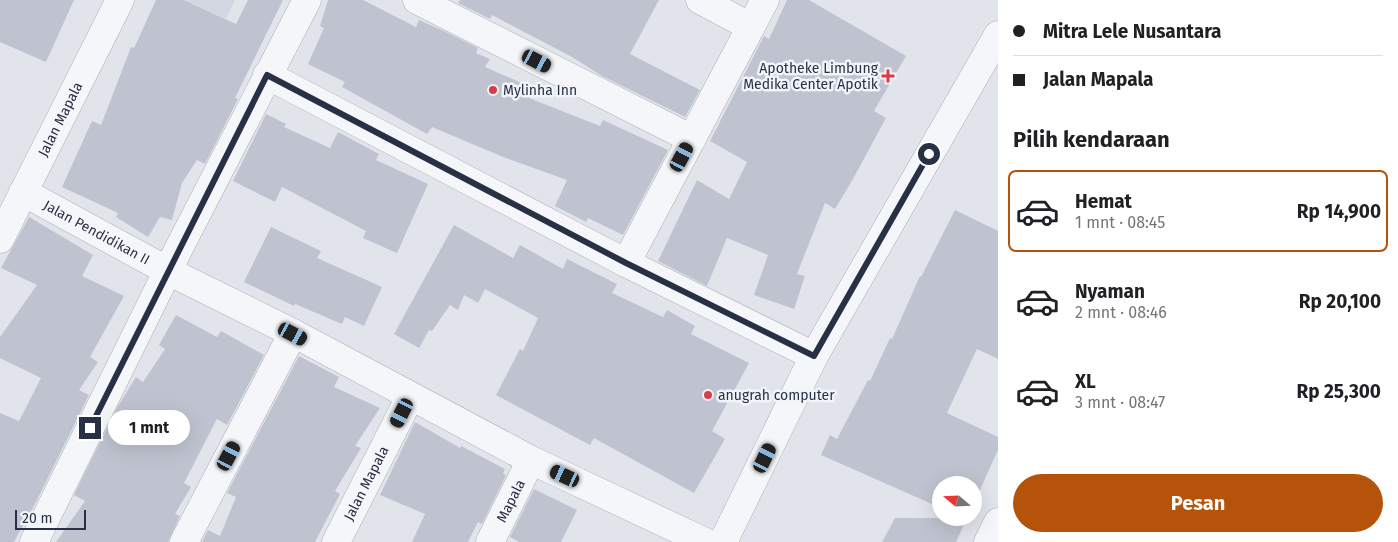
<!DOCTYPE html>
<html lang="id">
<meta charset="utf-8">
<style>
body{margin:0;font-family:"Fira Sans",sans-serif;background:#f2f2f2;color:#202124;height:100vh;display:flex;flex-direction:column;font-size:19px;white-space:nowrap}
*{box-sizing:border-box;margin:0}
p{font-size:16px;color:#757577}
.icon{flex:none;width:28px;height:28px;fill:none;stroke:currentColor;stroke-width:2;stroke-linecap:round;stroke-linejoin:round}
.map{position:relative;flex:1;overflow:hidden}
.panel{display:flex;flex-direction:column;background:#fff;width:400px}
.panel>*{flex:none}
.hud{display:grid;align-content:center;height:110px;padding:0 15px;background:#fff}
.needle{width:32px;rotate:289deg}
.tools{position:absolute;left:932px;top:476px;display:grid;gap:10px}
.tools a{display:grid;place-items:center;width:50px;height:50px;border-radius:50%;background:#fff;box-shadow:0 5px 20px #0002;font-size:25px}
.scale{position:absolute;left:15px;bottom:12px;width:71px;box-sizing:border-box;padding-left:5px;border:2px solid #283045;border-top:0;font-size:14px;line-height:18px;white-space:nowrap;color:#283045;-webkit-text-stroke:4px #f1f4f8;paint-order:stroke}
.end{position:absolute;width:22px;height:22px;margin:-11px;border:6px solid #283045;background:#fff;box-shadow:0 0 0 2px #fff}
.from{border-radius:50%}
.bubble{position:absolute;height:35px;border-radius:18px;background:#fff;box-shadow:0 5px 20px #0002;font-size:16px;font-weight:700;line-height:35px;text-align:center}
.car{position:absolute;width:15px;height:30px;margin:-15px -8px;border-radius:6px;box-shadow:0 0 4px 1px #0007;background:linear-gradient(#222 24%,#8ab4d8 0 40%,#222 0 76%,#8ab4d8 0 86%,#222 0)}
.hud b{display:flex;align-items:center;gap:18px;height:48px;font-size:19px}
.hud b+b{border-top:1px solid #e0e0e0}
.hud i{width:12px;height:12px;background:#202124}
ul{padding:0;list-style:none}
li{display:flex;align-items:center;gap:15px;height:82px;margin:0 10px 8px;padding:0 5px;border:2px solid transparent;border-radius:8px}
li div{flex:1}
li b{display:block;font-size:19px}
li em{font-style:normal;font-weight:700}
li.on{border-color:#b45309}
li>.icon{width:45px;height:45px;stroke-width:1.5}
h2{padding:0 15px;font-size:22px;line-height:60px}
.action{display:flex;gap:10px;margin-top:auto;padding:10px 15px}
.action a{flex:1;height:58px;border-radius:30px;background:#b45309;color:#fff;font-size:20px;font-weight:700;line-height:58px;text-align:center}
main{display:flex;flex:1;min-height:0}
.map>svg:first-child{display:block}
.built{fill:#d3d7e1}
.building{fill:#bec3cf}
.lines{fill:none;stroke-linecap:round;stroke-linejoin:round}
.minor-casing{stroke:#aaafb9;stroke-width:29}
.minor{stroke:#f5f6f9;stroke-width:28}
.route{stroke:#283045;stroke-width:6}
.poi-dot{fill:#dd3a46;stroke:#f1f4f8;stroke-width:2}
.labels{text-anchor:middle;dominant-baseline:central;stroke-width:5;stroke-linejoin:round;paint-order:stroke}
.poi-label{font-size:14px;fill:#283045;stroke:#f1f4f8;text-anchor:start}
.street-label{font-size:14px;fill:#283045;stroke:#f1f4f8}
</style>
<main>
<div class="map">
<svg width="998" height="542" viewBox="0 0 998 542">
<rect width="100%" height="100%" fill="#e1e5eb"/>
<path class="built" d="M185 0H235L226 19Z"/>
<path class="building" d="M0 0H74L46 62 0 42Z
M156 0H184L236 24 248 0H283L235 98 238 99 205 164 197 160 182 183 172 220 160 217 148 237 116 217 118 213 62 187 92 121 101 125 131 47 134 48Z
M328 0H363L416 27 419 20 444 31 478 48 476 53 490 59 485 67 533 88 529 98 600 126 603 120 668 150 623 235 588 218 586 222 555 206 567 180 503 157 432 127 427 134 342 87 345 82 308 64 324 28 320 26Z
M460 0H659L630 54 700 90 685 117 602 76 572 57 492 15 490 19 458 3Z
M787 0H809L906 56 874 111 886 118 853 179 835 209 825 203 797 274 805 276 794 309 754 295 768 255 727 238 707 286 658 261 697 180 729 199 747 162 710 141 764 36 769 39Z
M266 114 286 124 284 127 330 148 338 132 379 154 376 160 428 184 397 253 363 238 366 231 282 187 275 202 233 181Z
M955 210 998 231V359L977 349 947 413 998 437V450L974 503V485H941V508L821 455 830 435 837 439 868 380 870 381 890 338 892 339 920 276 921 277Z
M29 217 93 255 82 276 124 296 90 357 98 362 79 390 89 395 36 502 14 542H0V413L19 421 41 378 0 358V337L37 285 1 268Z
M454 225 513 258 520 245 563 269 567 259 617 284 612 293 663 317 667 310 695 326 691 334 749 363 712 431 725 439 694 493 594 438 590 445 496 395 520 349 523 351 538 318 485 289 478 303 464 295 458 310 450 305 432 331 429 330 419 348 394 334Z
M271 227 321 251 317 258 382 287 364 326 345 317 342 324 295 304 294 306 244 282Z
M176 315 217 337 221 331 264 355 227 425 217 419 184 483 191 487 175 514 180 516 168 542H56L85 501 74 495 118 406 136 377 143 382 165 349 159 345Z
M299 356 339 377 334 387 380 408 355 446 361 448 335 491 340 494 315 542H202L208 530 220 536 236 497 227 493Z
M415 422 460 448 461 446 505 469 503 474 506 475 482 524 478 522 468 542H412L425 514 380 495Z
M534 489 577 510 561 542H519L510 537Z
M895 518H967L956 542H882Z"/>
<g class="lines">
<g class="minor-casing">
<g id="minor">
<path d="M417 0 692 139"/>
<path d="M700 0 751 27"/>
<path d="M267 75 626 263 814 356"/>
<path id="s1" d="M23 192 168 271 293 333 531 460 705 542"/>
<path id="s2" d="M0 239 120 0"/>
<path d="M626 263 765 0"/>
<path d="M34 542 178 250 307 0"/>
<path d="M184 542 293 333"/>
<path id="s3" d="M336 542 410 397"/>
<path id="s4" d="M490 542 531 460"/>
<path d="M723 542 814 356 998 35"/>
<path d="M988 542 998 522"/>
</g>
</g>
<use href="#minor" class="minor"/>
</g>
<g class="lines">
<path class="route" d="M90 428 267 75 626 263 814 356 929 154"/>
</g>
<g class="poi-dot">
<path d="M885.5 68.5h5v5h5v5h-5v5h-5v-5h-5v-5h5z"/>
<circle cx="493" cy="90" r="5"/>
<circle cx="708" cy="395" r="5"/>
</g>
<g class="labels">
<g class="poi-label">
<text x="878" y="68" text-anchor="end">Apotheke Limbung<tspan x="878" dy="16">Medika Center Apotik</tspan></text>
<text x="503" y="90">Mylinha Inn</text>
<text x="718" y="395">anugrah computer</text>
</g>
<g class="street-label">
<text stroke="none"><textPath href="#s2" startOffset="134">Jalan Mapala</textPath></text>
<text stroke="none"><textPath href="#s1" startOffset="84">Jalan Pendidikan II</textPath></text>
<text stroke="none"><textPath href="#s3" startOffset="66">Jalan Mapala</textPath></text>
<text stroke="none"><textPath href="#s4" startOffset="46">Mapala</textPath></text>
</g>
</g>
</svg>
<div class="tools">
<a><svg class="needle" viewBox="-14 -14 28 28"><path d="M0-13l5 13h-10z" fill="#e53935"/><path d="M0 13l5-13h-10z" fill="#757577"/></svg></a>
</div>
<div class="scale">20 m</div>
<i class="end from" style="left:929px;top:154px"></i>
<i class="end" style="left:90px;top:428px"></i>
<div class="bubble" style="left:108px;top:410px;width:82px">1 mnt</div>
<i class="car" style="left:537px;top:61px;rotate:117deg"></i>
<i class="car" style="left:682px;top:157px;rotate:28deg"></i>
<i class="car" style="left:293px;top:334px;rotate:118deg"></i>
<i class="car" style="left:402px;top:413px;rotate:207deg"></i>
<i class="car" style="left:229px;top:456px;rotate:28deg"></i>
<i class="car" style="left:765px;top:458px;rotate:26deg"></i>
<i class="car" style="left:565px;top:476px;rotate:295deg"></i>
</div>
<section class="panel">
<div class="hud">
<b><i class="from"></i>Mitra Lele Nusantara</b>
<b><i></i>Jalan Mapala</b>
</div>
<h2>Pilih kendaraan</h2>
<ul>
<li class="on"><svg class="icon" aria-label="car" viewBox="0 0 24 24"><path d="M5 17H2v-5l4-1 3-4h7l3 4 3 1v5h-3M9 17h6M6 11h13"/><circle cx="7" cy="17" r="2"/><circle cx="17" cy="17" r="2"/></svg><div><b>Hemat</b><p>1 mnt · 08:45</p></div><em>Rp 14,900</em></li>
<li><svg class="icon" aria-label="car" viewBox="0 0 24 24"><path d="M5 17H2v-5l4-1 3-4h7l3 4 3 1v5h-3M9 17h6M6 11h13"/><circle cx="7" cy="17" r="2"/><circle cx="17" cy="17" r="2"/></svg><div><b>Nyaman</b><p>2 mnt · 08:46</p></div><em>Rp 20,100</em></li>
<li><svg class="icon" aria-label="car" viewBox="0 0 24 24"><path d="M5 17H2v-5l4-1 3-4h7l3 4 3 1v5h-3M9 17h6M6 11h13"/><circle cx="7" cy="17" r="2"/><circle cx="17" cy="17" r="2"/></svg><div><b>XL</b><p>3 mnt · 08:47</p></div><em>Rp 25,300</em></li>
</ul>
<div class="action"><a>Pesan</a></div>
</section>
</main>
